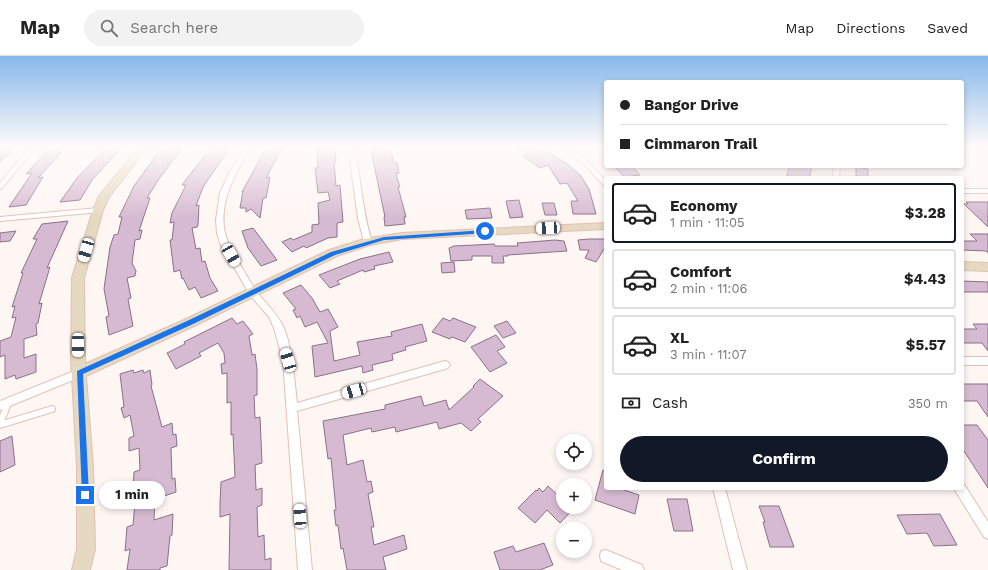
<!DOCTYPE html>
<meta charset="utf-8">
<style>
body{margin:0;font-family:"Work Sans",sans-serif;background:#f2f2f2;color:#222;height:100vh;display:flex;flex-direction:column;font-size:15px;white-space:nowrap}
*{box-sizing:border-box;margin:0}
p{font-size:13px;color:#767676}
.icon{flex:none;width:22px;height:22px;fill:none;stroke:currentColor;stroke-width:2;stroke-linecap:round;stroke-linejoin:round}
.map{position:relative;flex:1;overflow:hidden}
.details{position:absolute;left:604px;top:120px;width:360px;height:314px;display:flex;flex-direction:column;background:#fff;border-radius:4px;box-shadow:0 2px 6px #0003}
.details>*{flex:none}
.banner{position:absolute;left:604px;top:24px;width:360px;height:88px;border-radius:4px;box-shadow:0 2px 6px #0003;display:grid;align-content:center;height:88px;padding:0 16px;background:#fff}
.tools{position:absolute;left:556px;top:378px;display:grid;gap:8px}
.tools a{display:grid;place-items:center;width:36px;height:36px;border-radius:50%;background:#fff;box-shadow:0 2px 6px #0003;font-size:20px}
.end{position:absolute;width:18px;height:18px;margin:-9px;border:5px solid #1a73e8;background:#fff;box-shadow:0 0 0 2px #fff}
.from{border-radius:50%}
.bubble{position:absolute;height:28px;border-radius:14px;background:#fff;box-shadow:0 2px 6px #0003;font-size:13px;font-weight:700;line-height:28px;text-align:center}
.car{position:absolute;width:12px;height:24px;margin:-12px -6px;border-radius:5px;box-shadow:0 0 3px 1px #0007;background:linear-gradient(#fff 24%,#345 0 40%,#fff 0 76%,#345 0 86%,#fff 0)}
.banner b{display:flex;align-items:center;gap:14px;height:38px;font-size:15px}
.banner b+b{border-top:1px solid #e0e0e0}
.banner i{width:10px;height:10px;background:#222}
ul{padding:7px 0 0;list-style:none}
li{display:flex;align-items:center;gap:12px;height:60px;margin:0 8px 6px;padding:0 8px;border:2px solid #e0e0e0;border-radius:4px}
li div{flex:1}
li b{display:block;font-size:15px}
li em{font-style:normal;font-weight:700}
li.selected{border-color:#111827}
li>.icon{width:36px;height:36px;stroke-width:1.5}
.pay{display:flex;align-items:center;gap:10px;height:44px;padding:0 16px;font-size:15px}
.pay p{margin-inline-start:auto}
.button{display:flex;gap:8px;margin-top:auto;padding:8px 16px}
.button a{flex:1;height:46px;border-radius:24px;background:#111827;color:#fff;font-size:16px;font-weight:700;line-height:46px;text-align:center}
header{display:flex;align-items:center;gap:24px;box-sizing:border-box;height:56px;padding:0 20px;background:#fff;border-bottom:1px solid #e0e0e0}
header strong{font-size:19px}
nav{display:flex;gap:22px;margin-inline-start:auto;font-size:14px}
.search{width:280px;height:36px;background:#f2f2f2;display:flex;align-items:center;gap:10px;box-sizing:border-box;padding:0 14px;border-radius:22px;color:#767676;font-size:15px}
.map>svg:first-child{display:block}
.building{fill:#d6bad1;stroke:#8b7187}
.lines{fill:none;stroke-linecap:round;stroke-linejoin:round}
.lane-casing{stroke:#e4c0b3;stroke-width:8}
.street-casing{stroke:#e4c0b3;stroke-width:2}
.secondary-casing{stroke:#e4c0b3;stroke-width:2}
.lane{stroke:#fff;stroke-width:6}
.street{fill:#fff;fill-rule:evenodd}
.secondary{fill:#e6d9c1;fill-rule:evenodd}
.route{fill:#1a73e8}
</style>
<header>
<strong>Map</strong>
<div class="search"><svg class="icon" aria-label="search" viewBox="0 0 24 24"><circle cx="10" cy="10" r="6"/><path d="M15 15l6 6"/></svg>Search here</div>
<nav><a>Map</a><a>Directions</a><a>Saved</a></nav>
</header>
<div class="map">
<svg width="988" height="514" viewBox="0 0 988 514">
<rect width="100%" height="100%" fill="#fef6f3"/>
<path class="building" d="M0 90H17L0 106Z
M53 90H66L58 97 62 96 38 122 43 121 26 149 9 151 32 117 26 118 46 96Z
M108 90H123L92 124 80 144 60 146 77 122Z
M163 90H185L173 104 163 118H162L147 142H150L139 175 142 174 140 183 135 184 132 207 136 215 135 220 127 222 131 242 128 243 133 270 109 279 106 261 109 260 104 233 110 191 114 179 118 178 122 161H119L134 130Z
M219 90H231L203 131 196 150 199 149 198 169 197 171 192 172 196 193 200 192 202 206 205 205 210 222 218 235 201 242 195 231 189 234 183 222 182 223 180 214 174 216 170 184H172L174 166 170 167 172 157 186 129H182L205 99H209L215 92H218Z
M272 90H283L266 122 270 121 266 142H263L260 162 251 153 246 156V152H240L243 135 242 136 265 94H269Z
M317 90 335 91 336 106H334L336 130 340 129 343 166 337 167V181L328 182 306 192 304 190 292 196 282 186 291 182 293 184 312 176V169L319 168 318 147 330 144 328 136 318 137 315 112H318Z
M370 90H386L387 95 391 94 393 106H397L399 117 396 118 400 131H398L406 161H404L405 168 385 170 384 161H385Z
M514 90 539 91 566 107 580 119 589 133 596 158H573L571 145H578L567 127 560 128 548 109 540 112 523 100 528 98Z
M614 110H632L640 119 624 121Z
M790 110H812L809 122H786Z
M856 111 868 113V122L856 120Z
M519 144 523 161 510 162 506 145Z
M966 146H988V171L964 148H968Z
M542 147H554L557 159H545Z
M490 152 492 162 467 163 465 154Z
M68 165 47 212 50 211 39 248 42 247 38 267 36 268 37 279 24 283V302L36 298V316L16 323 15 319 5 323V299L0 301V285L11 281 16 261 12 262 15 250 12 251 23 217H21L37 183H33L42 168Z
M253 172 277 204 261 210 248 192 242 175Z
M16 175 10 185 0 186V177Z
M970 178H988V197L986 195 962 194V185H977Z
M589 183H606V190L596 206 585 202 589 194H580L578 184Z
M555 184 564 185 567 195 508 199V200H503L504 207H492V200H472V204L451 205 449 192 454 190 494 188 495 190H518L517 187Z
M389 196 393 206 374 210 375 213 364 216 363 214 337 225 340 228 330 232 319 219 360 203Z
M454 206 455 216 442 217 441 207Z
M962 225 988 226V236H962Z
M301 229 312 242 320 256 328 253 338 271 330 275 334 305 360 299 357 286 392 280 391 276 422 268 427 285 405 291 406 294 392 298 393 304 372 309 373 314 363 317 362 310 315 321 312 290 328 287 317 266 305 271 300 260 297 262 293 254 296 253 283 237Z
M232 262 237 268 243 265 253 278 249 280 252 299 255 298 257 313V339L254 340 255 362 260 361 262 407 255 409 256 434 262 432V449L257 451 258 481 264 479 265 504 271 502V514H229L230 458 220 461V448L221 426 235 421 233 378 231 379V346L227 347V317L222 318 221 308 225 307 224 297 218 287 199 297 201 300 176 313 167 297 185 288 184 286Z
M443 262 450 265 453 262 476 271 465 286 452 281 450 283 432 276Z
M507 265 516 277 503 282 494 270Z
M973 268H988V295L982 287H962V273H977Z
M496 279 505 291 497 295 507 307 490 316 471 291Z
M133 314 134 317 143 314 144 317 150 314 152 329 151 330 162 371 172 367 173 379 176 378 177 390 171 392 172 423 175 422 176 436 155 443 154 464 173 458 172 479 170 480 167 510 160 512V514H127L130 493 125 495 127 471 133 469 135 447 129 449 130 436 133 435 134 416 140 414 139 392 129 395V382L134 380 130 359 124 362 121 352 124 351 120 318Z
M480 323 503 340 478 363 481 366 471 375 461 367 439 373 437 366 396 376 395 371 372 376 371 372 343 379 347 409 363 404 367 426 371 425 373 436 368 438 374 471H371L374 489 404 479 407 493 383 501 386 514H347L343 492 341 493 338 469 336 470 334 454H336L331 402 328 403 323 365 385 353V349L421 340 424 350 446 344 449 354 474 331 473 330Z
M962 328H988V361L977 345H962Z
M962 369H977L988 384V432L962 392Z
M12 380 15 409 0 416V385Z
M603 414 606 415V432H618L639 439 635 458 595 444Z
M548 430 563 444V451H575L560 467 547 454 535 467 518 452 536 434 537 435 539 432 543 436Z
M667 443H687L693 475H674Z
M759 450H779L794 491H770L763 466H765Z
M940 458 957 489 934 490 927 477 907 478 897 459Z
M544 487 553 509 540 514H500L494 496 513 490 516 496Z"/>
<g class="lines">
<g class="lane-casing">
<path id="lane" d="M0 368 8 347
M0 369 52 353"/>
</g>
<g class="street-casing">
<path id="street" d="M31 90H37L2 132 0 133V127Z
M246 90H252C235 117 214 153 228 186 231 194 237 202 241 210 246 218 251 228 257 236 266 248 278 258 284 272 293 296 294 321 297 347L445 305 448 306 450 309 448 312 445 313 297 355 312 514H298L283 304 274 272 269 261 250 239 220 187 217 177 216 164 220 137 229 117Z
M348 90H354C361 122 362 155 372 186L368 188 364 186 358 162Z
M559 90C576 90 595 113 606 125V131L604 130 584 108Z
M977 90 988 91V95L978 91Z
M834 110H840L839 122H833Z
M962 133H988V137H962Z
M98 152H101V156L0 165V161Z
M962 301H988V309H962Z
M79 313 83 314 84 317 83 320 0 354V345Z
M962 427 964 428 988 466V483L984 481 956 436 954 432H962Z
M713 432H725L747 514H733Z
M606 494 642 509 644 514H622L601 505 600 500 601 495Z"/>
</g>
<g class="secondary-casing">
<path id="secondary" d="M139 90H149L109 141 103 154 84 222 85 308 184 264 329 194 364 183 402 177 606 167V173L402 183 370 189 337 200 194 270 86 320 93 411 95 493 90 514H72L77 493V411L71 303 72 222 93 154 99 140Z
M962 206 988 207V215L962 214Z"/>
</g>
<use href="#lane" class="lane"/>
<use href="#street" class="street"/>
<use href="#secondary" class="secondary"/>
</g>
<linearGradient id="sky" x2="0" y2="1"><stop stop-color="#87b8e9"/><stop offset="0.56" stop-color="#fffbfa"/><stop offset="1" stop-color="#fffbfa" stop-opacity="0"/></linearGradient>
<rect width="988" height="162" fill="url(#sky)"/>
<path class="route" d="M485 174H487V177L384 184 335 199 191 269 83 318 89 439 88 441 85 443 82 441 77 315 187 265 331 196 384 181Z"/>
</svg>
<div class="tools">
<a><svg class="icon" aria-label="locate" viewBox="0 0 24 24"><circle cx="12" cy="12" r="6"/><path d="M12 2v4M12 18v4M2 12h4M18 12h4"/></svg></a>
<a>+</a>
<a>−</a>
</div>
<i class="end from" style="left:485px;top:175px"></i>
<i class="end" style="left:85px;top:439px"></i>
<div class="bubble" style="left:99px;top:425px;width:66px">1 min</div>
<i class="car" style="left:548px;top:172px;rotate:267deg"></i>
<i class="car" style="left:86px;top:194px;rotate:196deg"></i>
<i class="car" style="left:231px;top:199px;rotate:150deg"></i>
<i class="car" style="left:78px;top:289px;rotate:180deg"></i>
<i class="car" style="left:288px;top:304px;rotate:343deg"></i>
<i class="car" style="left:354px;top:335px;rotate:254deg"></i>
<i class="car" style="left:300px;top:460px;rotate:356deg"></i>
<div class="banner">
<b><i class="from"></i>Bangor Drive</b>
<b><i></i>Cimmaron Trail</b>
</div>
<section class="details">
<ul>
<li class="selected"><svg class="icon" aria-label="car" viewBox="0 0 24 24"><path d="M5 17H2v-5l4-1 3-4h7l3 4 3 1v5h-3M9 17h6M6 11h13"/><circle cx="7" cy="17" r="2"/><circle cx="17" cy="17" r="2"/></svg><div><b>Economy</b><p>1 min · 11:05</p></div><em>$3.28</em></li>
<li><svg class="icon" aria-label="car" viewBox="0 0 24 24"><path d="M5 17H2v-5l4-1 3-4h7l3 4 3 1v5h-3M9 17h6M6 11h13"/><circle cx="7" cy="17" r="2"/><circle cx="17" cy="17" r="2"/></svg><div><b>Comfort</b><p>2 min · 11:06</p></div><em>$4.43</em></li>
<li><svg class="icon" aria-label="car" viewBox="0 0 24 24"><path d="M5 17H2v-5l4-1 3-4h7l3 4 3 1v5h-3M9 17h6M6 11h13"/><circle cx="7" cy="17" r="2"/><circle cx="17" cy="17" r="2"/></svg><div><b>XL</b><p>3 min · 11:07</p></div><em>$5.57</em></li>
</ul>
<div class="pay"><svg class="icon" aria-label="cash" viewBox="0 0 24 24"><path d="M3 7h18v10H3z"/><circle cx="12" cy="12" r="2"/></svg>Cash<p>350 m</p></div>
<div class="button"><a>Confirm</a></div>
</section>
</div>
